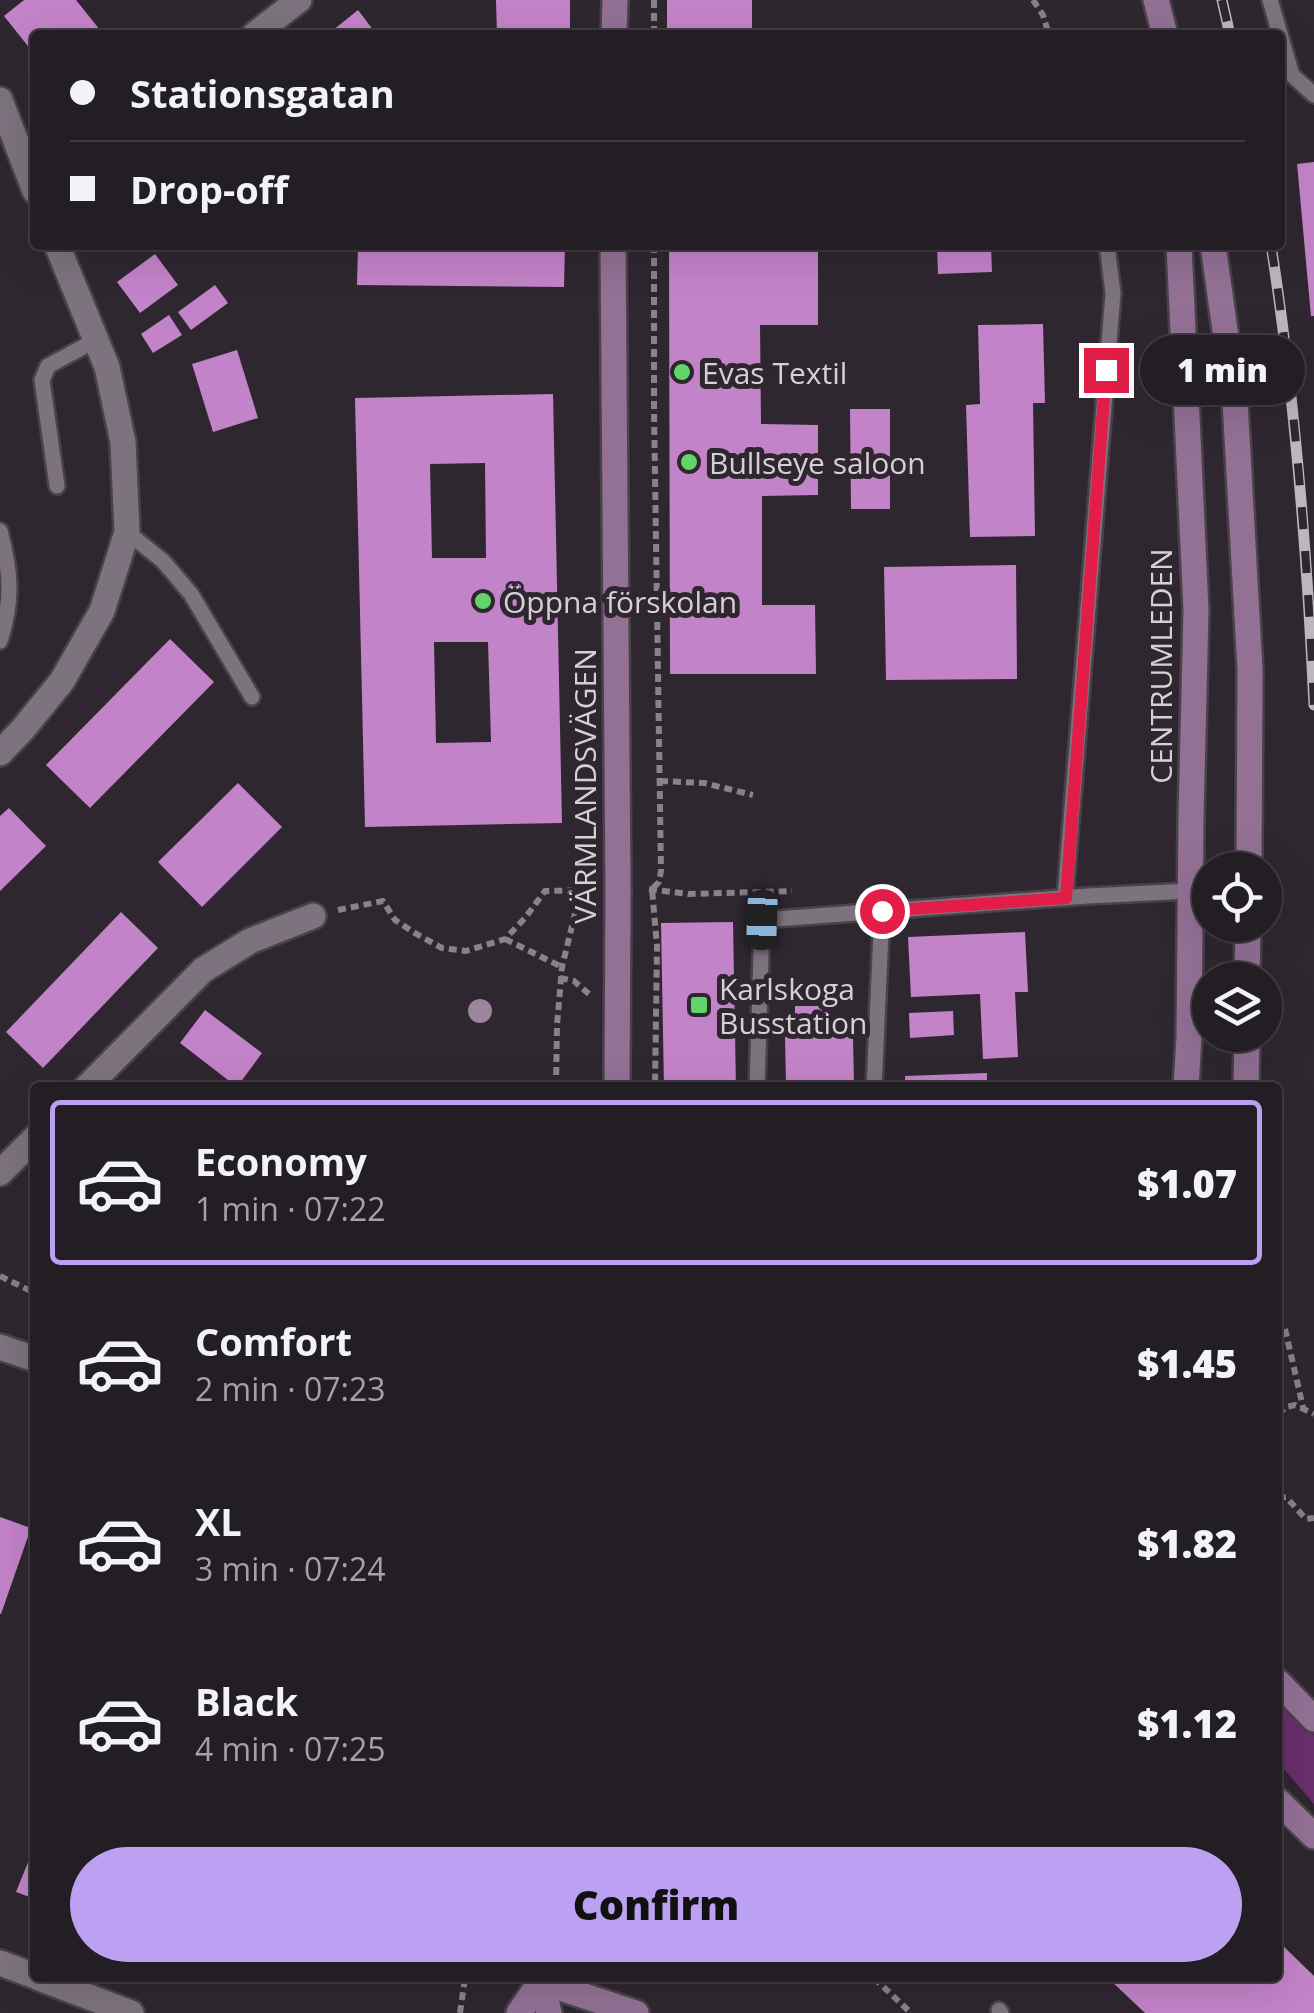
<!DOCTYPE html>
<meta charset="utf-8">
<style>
body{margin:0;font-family:"Open Sans",sans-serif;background:#2f2a31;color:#f1f3f6;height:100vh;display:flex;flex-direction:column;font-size:38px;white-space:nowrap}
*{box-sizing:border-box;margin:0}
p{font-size:32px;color:#a3a2a6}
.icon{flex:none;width:55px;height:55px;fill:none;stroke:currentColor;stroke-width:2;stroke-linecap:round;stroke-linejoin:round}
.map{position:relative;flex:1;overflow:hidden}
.side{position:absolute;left:30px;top:1082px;width:1252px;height:900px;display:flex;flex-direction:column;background:#231d24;border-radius:10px;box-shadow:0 10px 40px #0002,0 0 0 2px #403b41}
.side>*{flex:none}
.banner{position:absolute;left:30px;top:30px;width:1255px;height:220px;border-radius:10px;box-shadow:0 10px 40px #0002,0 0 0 2px #403b41;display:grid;align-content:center;height:220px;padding:0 40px;background:#231d24}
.tools{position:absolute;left:1192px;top:852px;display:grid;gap:20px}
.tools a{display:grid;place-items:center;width:90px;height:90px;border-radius:50%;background:#231d24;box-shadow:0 10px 40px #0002,0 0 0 2px #403b41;font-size:50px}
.end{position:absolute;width:45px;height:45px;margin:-22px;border:12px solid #e11d48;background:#fff;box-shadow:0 0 0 5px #fff}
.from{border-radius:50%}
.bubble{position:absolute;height:70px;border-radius:35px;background:#231d24;box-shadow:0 10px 40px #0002,0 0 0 2px #403b41;font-size:32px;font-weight:800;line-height:70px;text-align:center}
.car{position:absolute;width:30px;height:60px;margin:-30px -15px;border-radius:12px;box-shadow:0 0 8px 2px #0007;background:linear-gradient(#222 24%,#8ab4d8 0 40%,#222 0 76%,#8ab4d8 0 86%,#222 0)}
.banner b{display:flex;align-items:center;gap:35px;height:95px;font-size:38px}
.banner b+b{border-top:2px solid #403b41}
.banner i{width:25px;height:25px;background:#f1f3f6}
ul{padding:18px 0 0;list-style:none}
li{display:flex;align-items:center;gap:30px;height:165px;margin:0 20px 15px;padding:0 20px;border:5px solid transparent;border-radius:10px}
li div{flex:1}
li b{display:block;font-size:38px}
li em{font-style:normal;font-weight:800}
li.selected{border-color:#bca0f2}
li>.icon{width:90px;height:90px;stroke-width:1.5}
.primary-button{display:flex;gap:20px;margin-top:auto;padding:20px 40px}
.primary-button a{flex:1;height:115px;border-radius:60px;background:#bca0f2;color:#111;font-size:40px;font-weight:800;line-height:115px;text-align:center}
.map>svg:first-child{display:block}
.green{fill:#682f6d}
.building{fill:#c383c8;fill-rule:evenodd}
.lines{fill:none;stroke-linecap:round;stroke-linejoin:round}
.lane-casing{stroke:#494249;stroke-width:20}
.street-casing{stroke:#494249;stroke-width:30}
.secondary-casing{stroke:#494249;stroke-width:30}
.path{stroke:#898289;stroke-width:6;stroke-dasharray:8 5;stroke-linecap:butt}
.lane{stroke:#7d737e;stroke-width:15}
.street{stroke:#7d737e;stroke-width:25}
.secondary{stroke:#937195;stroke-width:25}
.rail-casing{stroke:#bdb7bd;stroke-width:11}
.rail{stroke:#2f2730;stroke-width:8;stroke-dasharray:22;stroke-linecap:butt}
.tree{fill:#9b859c}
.route{stroke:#e11d48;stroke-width:12}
.poi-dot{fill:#63d469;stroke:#2f2730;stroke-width:4}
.labels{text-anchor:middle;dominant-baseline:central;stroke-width:10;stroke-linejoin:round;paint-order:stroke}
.poi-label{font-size:30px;fill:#d6d0d6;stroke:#2f2730;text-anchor:start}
.street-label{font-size:30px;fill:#d6d0d6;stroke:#2f2730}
</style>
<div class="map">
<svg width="1314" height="2013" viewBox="0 0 1314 2013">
<rect width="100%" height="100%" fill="#2f2730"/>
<path class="green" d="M1278 1701 1314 1735V1804L1278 1762Z"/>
<path class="building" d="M24 0H76L104 35H35V55L4 16Z
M496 0H570V35H497Z
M667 0H752V35H667Z
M358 10 377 35H327Z
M1314 162V316H1311L1297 164Z
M358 245H565L564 287 357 285Z
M669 245H762V251H818V325H760L761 424 818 425V495L762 496V605H815L816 674H670Z
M937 245H991L992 272 938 274Z
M155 254 178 285 140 313 117 282Z
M215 285 228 303 191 330 178 312Z
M169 315 182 335 153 353 141 334Z
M1043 324 1045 403H1033L1035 536 970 537 966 405 980 404 978 325Z
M237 350 258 418 213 432 192 364Z
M553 394 562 823 365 827 355 398ZM485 463 486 558H432L430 464ZM434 642H488L491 742 436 743Z
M850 409H890V509H851Z
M1016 565 1017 679 886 680 884 567Z
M170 639 214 682 90 808 46 765Z
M238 783 282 827 202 907 158 862Z
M9 808 46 846 0 891V816Z
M121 912 158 948 43 1068 6 1032Z
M733 922 736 1088H664L661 923Z
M1025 932 1028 992H1015L1018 1057 983 1059 980 994 911 997 908 937Z
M795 1006H827V1037L853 1036 854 1084 786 1085 785 1037H795Z
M205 1010 262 1053 237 1087 180 1043Z
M953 1011 954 1035 910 1038 909 1013Z
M987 1073V1088H905V1076Z
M0 1517 31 1528 1 1614H0Z
M35 1845V1899L16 1892Z
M1278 1941 1314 1976V2013H1145L1108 1978H1278Z"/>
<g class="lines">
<g class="lane-casing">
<path id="lane" d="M1270 0 1292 75 1314 95
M57 486 42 380 48 366 96 340
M0 531C11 572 13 600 0 641
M127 532 163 561 191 594 252 697
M1065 897 1113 293 1107 245
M882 911 1088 896 1190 891
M757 1088 762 920 882 911 874 1088
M999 2010 1001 2013"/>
</g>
<g class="street-casing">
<path id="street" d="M254 35 299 0
M0 100 35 191
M0 753 23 729 62 681 102 611 127 532 123 442 107 367 57 245
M86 1088 203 970 250 941 313 916
M0 1173 35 1138
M0 1347 35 1359
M0 1963 35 1976
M39 1978 131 2013"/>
</g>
<g class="secondary-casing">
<path id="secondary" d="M1156 0 1165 35
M614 35 615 0
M613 245 618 890 617 1088
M1179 245 1196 610 1191 818 1189 1037 1186 1088
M1213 245 1235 401 1250 670 1249 870
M1247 980 1248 925
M1246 1088 1247 1035
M1278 1682 1314 1719
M1278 1801 1314 1836
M542 1982 636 2013
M542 1982 549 2013
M519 2013 543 1978"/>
</g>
<path class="path" d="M654 0V35
M1033 0 1043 15 1049 35
M654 245V409L661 871 659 882 652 889 657 946 655 1088
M660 781 704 783 753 795
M649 889 688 894 792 891
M338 910 383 901 395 920 413 932 442 948 466 951 505 939 525 918 545 891 592 890
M505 939 562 967
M560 978 574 981 589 994
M556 1088 557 1025 562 967 581 889
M0 1276 35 1293
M1285 1329 1303 1407
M1278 1414 1286 1407 1295 1405 1314 1414
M1278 1498 1286 1497 1306 1519 1314 1518
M874 1978 911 2013
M460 2013 465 1978"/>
<use href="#lane" class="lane"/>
<use href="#street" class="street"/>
<use href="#secondary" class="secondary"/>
<g class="rail-casing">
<path id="rail" d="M1222 0 1230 35
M1271 245C1295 398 1307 551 1314 705"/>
</g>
<use href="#rail" class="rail"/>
</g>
<circle class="tree" cx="480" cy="1011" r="12"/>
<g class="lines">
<path class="route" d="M882 911 1066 898 1106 370"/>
</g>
<g class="poi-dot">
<circle cx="682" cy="372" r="10"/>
<circle cx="689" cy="462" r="10"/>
<circle cx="483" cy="601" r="10"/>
<rect x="689" y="995" width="20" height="20" rx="5"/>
</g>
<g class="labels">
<g class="poi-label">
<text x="702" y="372">Evas Textil</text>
<text x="709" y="462">Bullseye saloon</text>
<text x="503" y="601">Öppna förskolan</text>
<text x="719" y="988">Karlskoga<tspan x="719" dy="34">Busstation</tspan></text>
</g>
<g class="street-label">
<text transform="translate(1160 666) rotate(-90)">CENTRUMLEDEN</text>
<text transform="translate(584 786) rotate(-90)">VÄRMLANDSVÄGEN</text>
</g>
</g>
</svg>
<div class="tools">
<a><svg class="icon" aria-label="locate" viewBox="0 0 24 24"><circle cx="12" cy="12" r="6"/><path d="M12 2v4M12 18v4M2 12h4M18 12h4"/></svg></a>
<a><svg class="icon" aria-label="layers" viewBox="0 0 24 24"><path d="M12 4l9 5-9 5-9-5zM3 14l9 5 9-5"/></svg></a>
</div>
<i class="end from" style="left:882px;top:911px"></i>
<i class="end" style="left:1106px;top:370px"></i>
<div class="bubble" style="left:1140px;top:335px;width:165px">1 min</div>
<i class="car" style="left:762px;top:920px;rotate:182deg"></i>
<div class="banner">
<b><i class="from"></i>Stationsgatan</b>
<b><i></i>Drop-off</b>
</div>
<section class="side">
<ul>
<li class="selected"><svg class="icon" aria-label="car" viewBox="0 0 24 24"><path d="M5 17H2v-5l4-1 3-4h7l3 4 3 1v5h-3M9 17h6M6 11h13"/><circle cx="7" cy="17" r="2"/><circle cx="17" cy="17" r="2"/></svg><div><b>Economy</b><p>1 min · 07:22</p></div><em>$1.07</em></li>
<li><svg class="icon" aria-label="car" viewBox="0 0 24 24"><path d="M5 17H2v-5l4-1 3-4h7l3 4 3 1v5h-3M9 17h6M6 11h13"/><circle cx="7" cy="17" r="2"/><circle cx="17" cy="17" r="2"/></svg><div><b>Comfort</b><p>2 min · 07:23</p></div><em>$1.45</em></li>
<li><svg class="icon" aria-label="car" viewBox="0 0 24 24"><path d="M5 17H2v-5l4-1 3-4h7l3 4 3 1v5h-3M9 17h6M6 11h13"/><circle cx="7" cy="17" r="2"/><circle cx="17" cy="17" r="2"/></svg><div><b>XL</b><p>3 min · 07:24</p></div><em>$1.82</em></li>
<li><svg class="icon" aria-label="car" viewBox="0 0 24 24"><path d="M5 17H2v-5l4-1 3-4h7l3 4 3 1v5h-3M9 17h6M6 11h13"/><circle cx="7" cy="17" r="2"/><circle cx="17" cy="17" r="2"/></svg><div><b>Black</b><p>4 min · 07:25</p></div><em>$1.12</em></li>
</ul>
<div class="primary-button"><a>Confirm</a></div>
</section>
</div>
